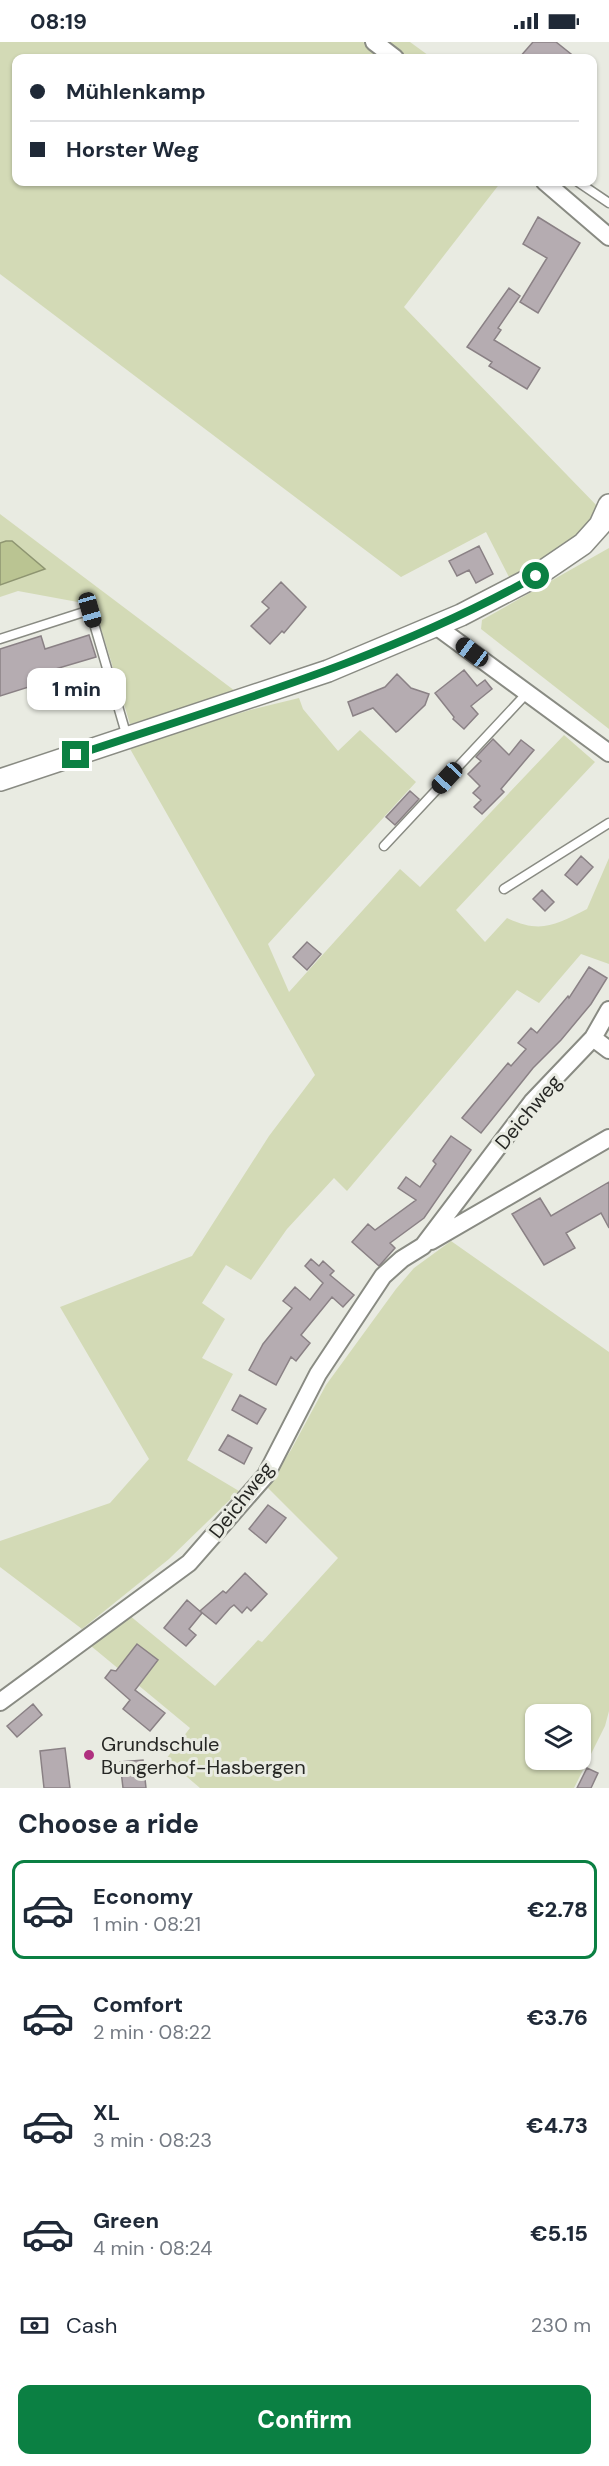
<!DOCTYPE html>
<meta charset="utf-8">
<style>
body{margin:0;font-family:"DM Sans",sans-serif;background:#f2f2f3;color:#1f2937;height:100vh;display:flex;flex-direction:column;font-size:22px;white-space:nowrap}
*{box-sizing:border-box;margin:0}
p{font-size:20px;color:#747a83}
.icon{flex:none;width:33px;height:33px;fill:none;stroke:currentColor;stroke-width:2;stroke-linecap:round;stroke-linejoin:round}
.map{position:relative;height:1746px;overflow:hidden}
.side{display:flex;flex-direction:column;background:#fff;flex:1}
.side>*{flex:none}
.guide{position:absolute;left:12px;top:12px;width:585px;height:132px;border-radius:12px;box-shadow:0 2px 4px #0004;display:grid;align-content:center;height:132px;padding:0 18px;background:#fff}
.tools{position:absolute;left:525px;top:1662px;display:grid;gap:12px}
.tools a{display:grid;place-items:center;width:66px;height:66px;border-radius:12px;background:#fff;box-shadow:0 2px 4px #0004;font-size:30px}
.end{position:absolute;width:27px;height:27px;margin:-14px;border:8px solid #0b8043;background:#fff;box-shadow:0 0 0 3px #fff}
.from{border-radius:50%}
.bubble{position:absolute;height:42px;border-radius:12px;background:#fff;box-shadow:0 2px 4px #0004;font-size:20px;font-weight:800;line-height:42px;text-align:center}
.car{position:absolute;width:18px;height:36px;margin:-18px -9px;border-radius:8px;box-shadow:0 0 4px 2px #0007;background:linear-gradient(#222 24%,#8ab4d8 0 40%,#222 0 76%,#8ab4d8 0 86%,#222 0)}
.guide b{display:flex;align-items:center;gap:21px;height:57px;font-size:22px}
.guide b+b{border-top:2px solid #e0e1e3}
.guide i{width:15px;height:15px;background:#1f2937}
ul{padding:0;list-style:none}
li{display:flex;align-items:center;gap:18px;height:99px;margin:0 12px 9px;padding:0 6px;border:3px solid transparent;border-radius:12px}
li div{flex:1}
li b{display:block;font-size:22px}
li em{font-style:normal;font-weight:800}
li.selected{border-color:#0b8043}
li>.icon{width:54px;height:54px;stroke-width:1.5}
h2{padding:0 18px;font-size:27px;line-height:72px}
.pay{display:flex;align-items:center;gap:15px;height:66px;padding:0 18px;font-size:22px}
.pay p{margin-inline-start:auto}
.action{display:flex;gap:12px;margin-top:auto;padding:12px 18px}
.action a{flex:1;height:69px;border-radius:12px;background:#0b8043;color:#fff;font-size:24px;font-weight:800;line-height:69px;text-align:center}
.status{display:flex;justify-content:space-between;align-items:center;height:42px;padding:0 30px;background:#fff;direction:ltr}
.status svg{height:16px;fill:currentColor}
.map>svg:first-child{display:block}
.green{fill:#d3dab6;fill-rule:evenodd}
.water{fill:#bac492;stroke:#8e9571;stroke-width:1.5}
.building{fill:#b5acb1;stroke:#8a8185;stroke-width:1.5}
.lines{fill:none;stroke-linecap:round;stroke-linejoin:round}
.service-casing{stroke:#898b83;stroke-width:11}
.minor-casing{stroke:#898b83;stroke-width:20}
.tertiary-casing{stroke:#898b83;stroke-width:24}
.service{stroke:#fff;stroke-width:8}
.minor{stroke:#fff;stroke-width:16}
.tertiary{stroke:#fff;stroke-width:21}
.route{stroke:#0b8043;stroke-width:8}
.poi-dot{fill:#af307f;stroke:#e9ebe2;stroke-width:2}
.labels{text-anchor:middle;dominant-baseline:central;stroke-width:6;stroke-linejoin:round;paint-order:stroke}
.street-label{font-size:20px;fill:#262724;stroke:#e9ebe2}
.poi-label{font-size:20px;fill:#262724;stroke:#e9ebe2;text-anchor:start}
</style>
<div class="status"><b>08:19</b><svg viewBox="0 0 49 12"><path d="M0 12V9h3v3zM5 12V6h3v6zM10 12V3h3v9zM15 12V0h3v12zM26 1h20v11H26zM47 4h2v5h-2z"/></svg></div>
<div class="map">
<svg width="609" height="1746" viewBox="0 0 609 1746">
<rect width="100%" height="100%" fill="#e9ebe2"/>
<path class="green" d="M0 0H363L383 16H16V140H501L404 265 601 468 589 487 511 539 486 490 401 535 0 232Z
M378 0H410L432 16H400Z
M0 472 239 652 130 682 94 563 18 549 0 555Z
M609 506V687L481 587 482 578Z
M299 656 303 667 338 709 360 688 416 740 268 902 289 950 400 827 420 845 564 693 595 720 456 868 485 900 507 876C541 892 555 883 587 867L609 816V922L581 912 539 961 517 948 347 1149 334 1136 287 1187 251 1238 226 1223 202 1261 225 1277 202 1316 233 1332 187 1418 239 1449 169 1517 82 1587 0 1525V1499L110 1461 149 1417 60 1265 192 1214 269 1094 315 1033 129 705 250 668Z
M451 1199 609 1310V1669L605 1684 574 1746H200L166 1717 190 1686 91 1604 129 1573 215 1644 258 1598 262 1600 338 1516 267 1445 291 1408 326 1343 396 1247 414 1226ZM536 1672H580V1718H536Z"/>
<path class="water" d="M6 499H12L45 527 0 543V501Z"/>
<path class="building" d="M533 0H556L576 16H519Z
M538 175 580 201 538 271 520 260 547 216 523 202Z
M509 246 520 254 498 286 501 288 494 298 540 326 527 347 489 324 492 320 467 305Z
M479 504 493 532 476 541 469 528 457 534 449 519Z
M281 540 306 565 284 591 282 589 270 602 251 584 269 566 262 560Z
M89 593 96 615 52 628 54 637 0 654V607L41 594 45 607Z
M464 628 477 644 485 638 492 647 471 664 478 672 464 687 453 677 454 675 435 651Z
M397 632 411 646 429 652 425 663 398 689 396 690 373 666 353 674 348 660 385 645Z
M493 697 509 713 521 698 534 708 501 747 504 750 482 772 474 765 481 758 473 751 480 744 468 732 481 719 476 715Z
M410 749 419 757 395 783 386 775Z
M581 814 593 825 577 843 565 833Z
M542 848 554 860 545 869 533 857Z
M307 900 321 912 307 928 293 915Z
M589 925 607 936 591 962 561 998 533 1026 481 1091 462 1076 508 1021 511 1024 526 1007 518 1001 531 986 537 991 568 954 569 956Z
M451 1094 471 1108 424 1176 390 1201 395 1206 379 1224 352 1200 368 1182 375 1188 416 1158 398 1146 406 1135 420 1145 436 1122 433 1119Z
M609 1140V1186L601 1171 566 1191 575 1206 544 1223 512 1172 540 1156 551 1174Z
M311 1217 319 1224 323 1219 334 1229 330 1233 354 1253 343 1265 332 1255 301 1293 310 1301 296 1319 291 1315 276 1343 249 1328 263 1302 292 1266 283 1259 295 1245 310 1258 323 1241 305 1224Z
M240 1353 266 1367 257 1382 232 1368Z
M228 1393 252 1406 244 1422 219 1408Z
M268 1463 286 1476 266 1501 249 1487Z
M245 1531 267 1552 251 1569 247 1565 242 1571 234 1563 230 1566 216 1582 200 1569 223 1549 226 1551Z
M187 1558 202 1571 189 1587 196 1593 186 1604 164 1586Z
M137 1602 158 1618 135 1648 165 1671 150 1689 123 1667 130 1658 105 1636 111 1628 116 1629Z
M33 1662 42 1673 17 1695 7 1684Z
M65 1706 70 1746H44L40 1709Z
M143 1718 146 1746H123L120 1720Z
M587 1726 598 1731 591 1746H577Z"/>
<g class="lines">
<g class="service-casing">
<path id="service" d="M578 140 609 161
M0 597 90 568 127 695
M384 804 527 651
M504 847 609 781"/>
</g>
<g class="minor-casing">
<path id="minor" d="M374 0 395 16
M545 140 609 195
M436 584 609 711
M593 996 609 968
M431 1199 609 1096
M0 1660 189 1521 266 1433 318 1332 383 1234 402 1217 423 1204 532 1060 593 996 609 1008"/>
</g>
<g class="tertiary-casing">
<path id="tertiary" d="M0 738 328 629 461 573 536 534 583 502 600 483 609 463"/>
</g>
<use href="#service" class="service"/>
<use href="#minor" class="minor"/>
<use href="#tertiary" class="tertiary"/>
</g>
<g class="lines">
<path class="route" d="M76 713C232 661 392 615 536 534"/>
</g>
<circle class="poi-dot" cx="89" cy="1713" r="6"/>
<g class="labels">
<g class="street-label">
<text transform="translate(528 1070) rotate(-50)">Deichweg</text>
<text transform="translate(241 1458) rotate(-52)">Deichweg</text>
</g>
<g class="poi-label">
<text x="101" y="1702">Grundschule<tspan x="101" dy="23">Bungerhof-Hasbergen</tspan></text>
</g>
</g>
</svg>
<div class="tools">
<a><svg class="icon" aria-label="layers" viewBox="0 0 24 24"><path d="M12 4l9 5-9 5-9-5zM3 14l9 5 9-5"/></svg></a>
</div>
<i class="end from" style="left:536px;top:534px"></i>
<i class="end" style="left:76px;top:713px"></i>
<div class="bubble" style="left:27px;top:626px;width:99px">1 min</div>
<i class="car" style="left:90px;top:568px;rotate:164deg"></i>
<i class="car" style="left:472px;top:610px;rotate:307deg"></i>
<i class="car" style="left:447px;top:736px;rotate:223deg"></i>
<div class="guide">
<b><i class="from"></i>Mühlenkamp</b>
<b><i></i>Horster Weg</b>
</div>
</div>
<section class="side">
<h2>Choose a ride</h2>
<ul>
<li class="selected"><svg class="icon" aria-label="car" viewBox="0 0 24 24"><path d="M5 17H2v-5l4-1 3-4h7l3 4 3 1v5h-3M9 17h6M6 11h13"/><circle cx="7" cy="17" r="2"/><circle cx="17" cy="17" r="2"/></svg><div><b>Economy</b><p>1 min · 08:21</p></div><em>€2.78</em></li>
<li><svg class="icon" aria-label="car" viewBox="0 0 24 24"><path d="M5 17H2v-5l4-1 3-4h7l3 4 3 1v5h-3M9 17h6M6 11h13"/><circle cx="7" cy="17" r="2"/><circle cx="17" cy="17" r="2"/></svg><div><b>Comfort</b><p>2 min · 08:22</p></div><em>€3.76</em></li>
<li><svg class="icon" aria-label="car" viewBox="0 0 24 24"><path d="M5 17H2v-5l4-1 3-4h7l3 4 3 1v5h-3M9 17h6M6 11h13"/><circle cx="7" cy="17" r="2"/><circle cx="17" cy="17" r="2"/></svg><div><b>XL</b><p>3 min · 08:23</p></div><em>€4.73</em></li>
<li><svg class="icon" aria-label="car" viewBox="0 0 24 24"><path d="M5 17H2v-5l4-1 3-4h7l3 4 3 1v5h-3M9 17h6M6 11h13"/><circle cx="7" cy="17" r="2"/><circle cx="17" cy="17" r="2"/></svg><div><b>Green</b><p>4 min · 08:24</p></div><em>€5.15</em></li>
</ul>
<div class="pay"><svg class="icon" aria-label="cash" viewBox="0 0 24 24"><path d="M3 7h18v10H3z"/><circle cx="12" cy="12" r="2"/></svg>Cash<p>230 m</p></div>
<div class="action"><a>Confirm</a></div>
</section>
